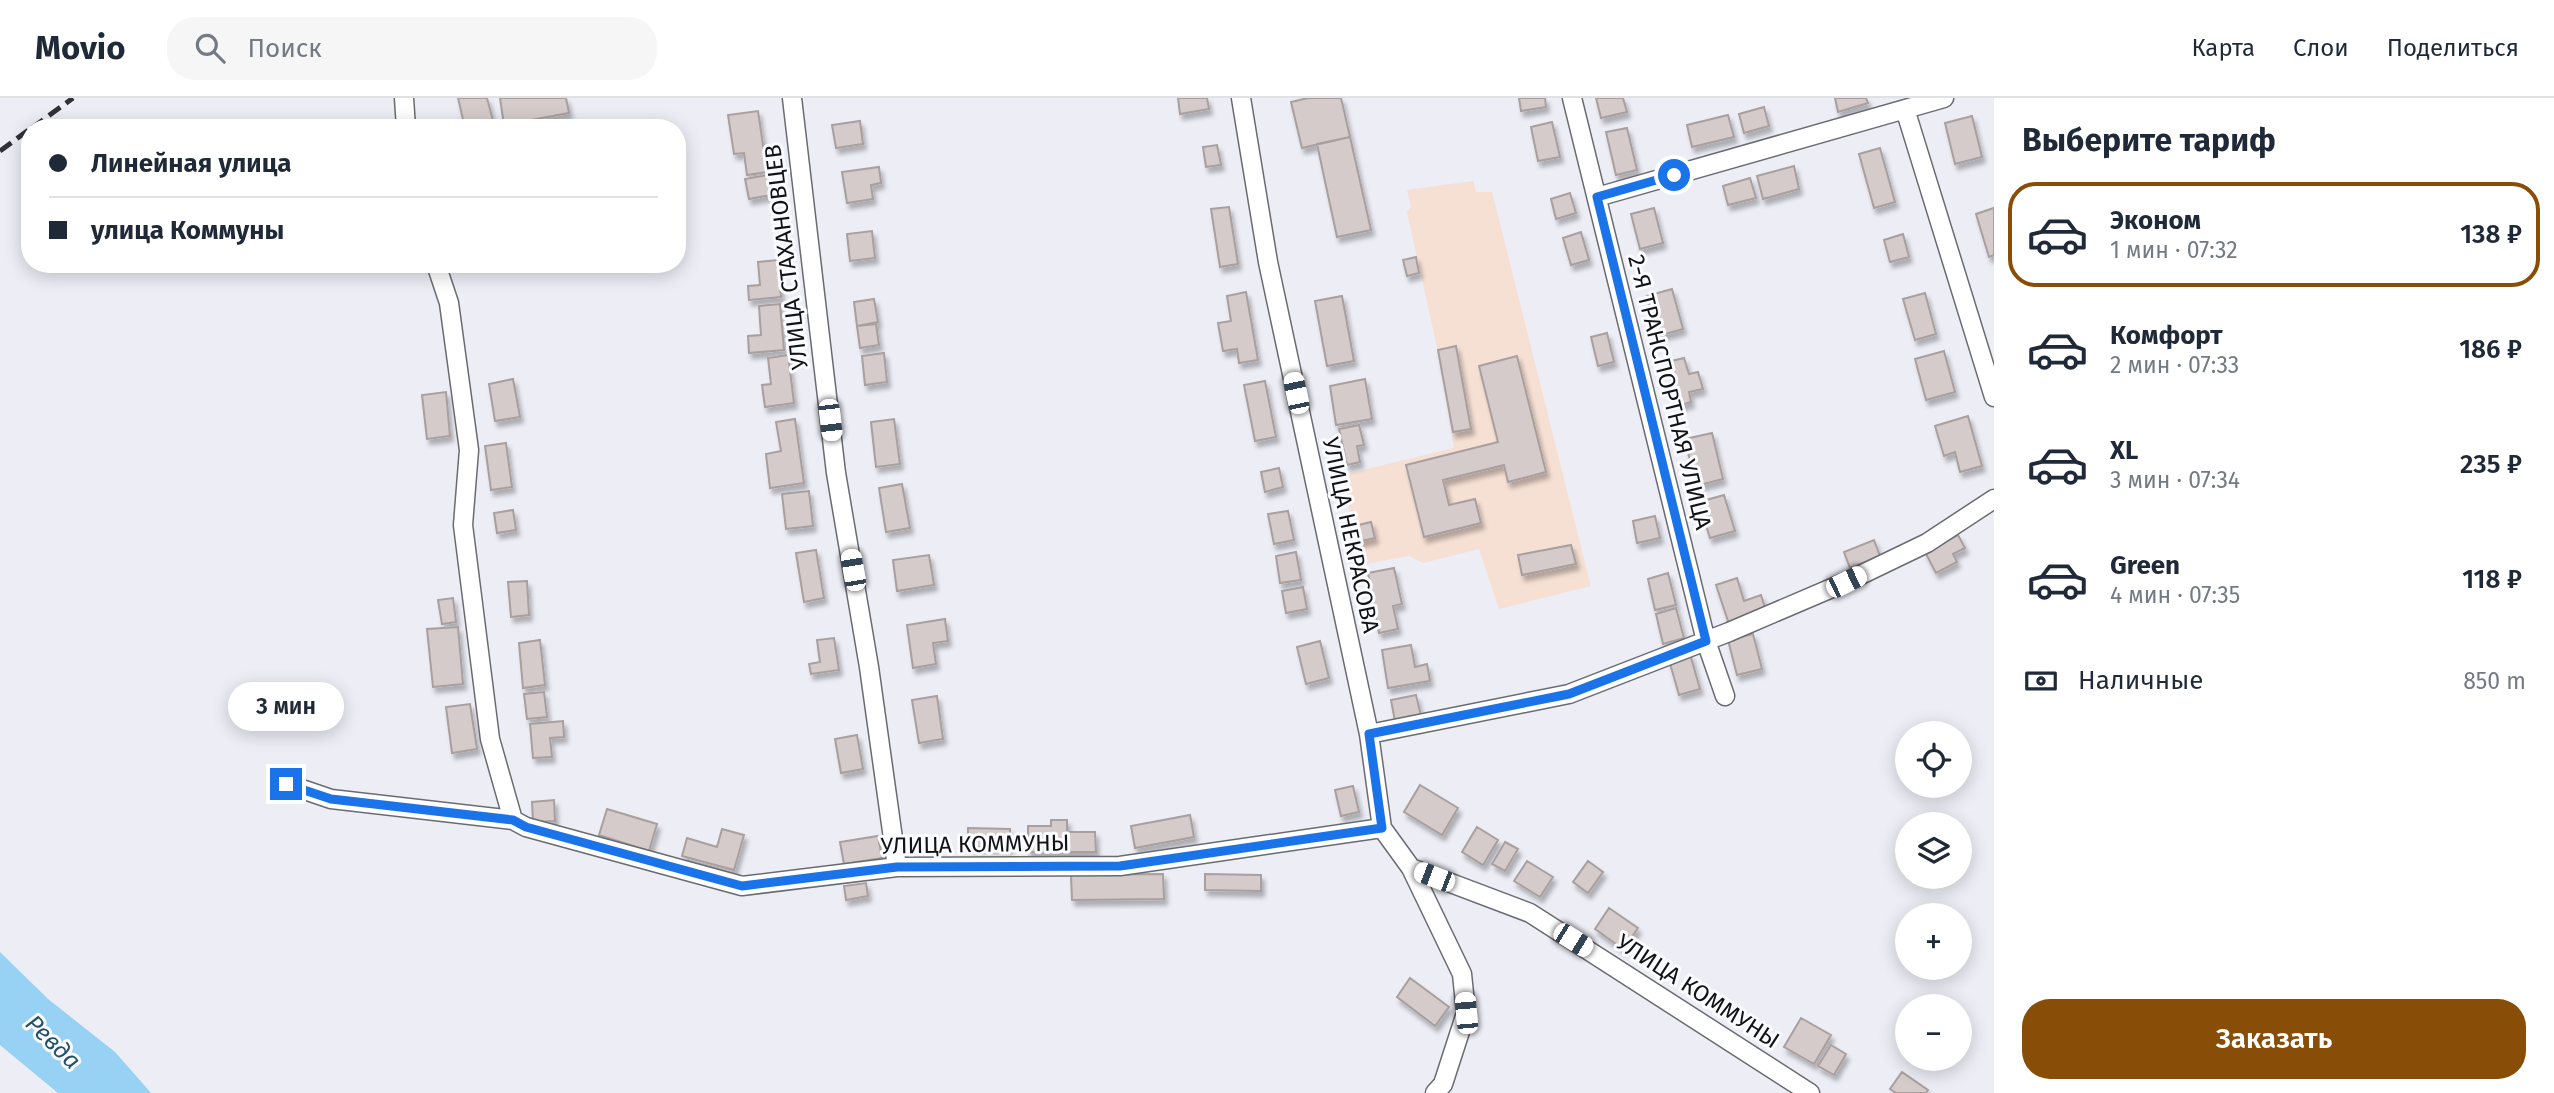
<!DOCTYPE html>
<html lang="ru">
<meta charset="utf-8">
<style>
body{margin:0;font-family:"Fira Sans",sans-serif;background:#f6f6f7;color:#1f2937;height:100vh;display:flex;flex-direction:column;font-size:26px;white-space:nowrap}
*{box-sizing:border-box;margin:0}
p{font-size:23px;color:#747a83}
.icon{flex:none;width:38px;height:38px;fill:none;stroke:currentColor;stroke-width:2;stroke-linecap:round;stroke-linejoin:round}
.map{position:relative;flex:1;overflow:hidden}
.panel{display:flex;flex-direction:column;background:#fff;width:560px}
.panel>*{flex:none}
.top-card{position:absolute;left:21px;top:21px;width:665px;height:154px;border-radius:28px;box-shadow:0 4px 18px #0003;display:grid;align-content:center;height:154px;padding:0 28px;background:#fff}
.controls{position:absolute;left:1895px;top:623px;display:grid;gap:14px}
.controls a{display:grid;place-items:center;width:77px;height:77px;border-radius:50%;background:#fff;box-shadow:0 4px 18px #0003;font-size:35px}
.end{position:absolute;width:32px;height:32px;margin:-16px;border:9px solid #1a73e8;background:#fff;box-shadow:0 0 0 4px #fff}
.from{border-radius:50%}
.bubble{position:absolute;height:49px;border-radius:24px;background:#fff;box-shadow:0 4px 18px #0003;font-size:23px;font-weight:600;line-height:49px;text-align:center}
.car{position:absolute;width:21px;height:42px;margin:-21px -10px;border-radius:9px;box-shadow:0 0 5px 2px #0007;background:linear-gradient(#fff 24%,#345 0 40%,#fff 0 76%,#345 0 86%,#fff 0)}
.top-card b{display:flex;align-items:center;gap:24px;height:66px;font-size:26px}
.top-card b+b{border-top:2px solid #e0e1e3}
.top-card i{width:18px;height:18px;background:#1f2937}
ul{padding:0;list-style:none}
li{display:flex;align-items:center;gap:21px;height:105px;margin:0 14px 10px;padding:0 14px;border:4px solid transparent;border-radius:28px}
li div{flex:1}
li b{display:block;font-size:26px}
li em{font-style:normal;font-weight:600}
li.selected{border-color:#884d06}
li>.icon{width:63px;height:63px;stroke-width:1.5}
h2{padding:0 28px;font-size:32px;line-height:84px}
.pay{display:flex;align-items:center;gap:18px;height:77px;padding:0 28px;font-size:26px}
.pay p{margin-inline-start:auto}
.primary-button{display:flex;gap:14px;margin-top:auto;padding:14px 28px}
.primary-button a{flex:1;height:80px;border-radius:28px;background:#884d06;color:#fff;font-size:28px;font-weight:600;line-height:80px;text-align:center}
header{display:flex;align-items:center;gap:42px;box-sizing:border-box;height:98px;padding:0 35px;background:#fff;border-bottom:2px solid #e0e1e3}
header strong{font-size:33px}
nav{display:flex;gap:38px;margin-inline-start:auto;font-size:24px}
.search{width:490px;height:63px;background:#f6f6f7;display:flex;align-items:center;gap:18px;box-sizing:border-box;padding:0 24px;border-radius:28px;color:#747a83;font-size:26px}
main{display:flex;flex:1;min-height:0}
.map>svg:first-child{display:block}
.industrial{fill:#f6dfd3}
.water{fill:#97d1f3}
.building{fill:#d4cbca;stroke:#a89f9e;stroke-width:2;filter:url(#shadow)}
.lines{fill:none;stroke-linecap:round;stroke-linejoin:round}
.minor-casing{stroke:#6a6b72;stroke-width:21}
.minor{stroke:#fff;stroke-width:18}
.rail{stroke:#313135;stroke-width:5;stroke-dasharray:14 7;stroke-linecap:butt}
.route{stroke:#1a73e8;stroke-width:9}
.labels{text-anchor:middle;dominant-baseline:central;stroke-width:6;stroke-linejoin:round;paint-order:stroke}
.street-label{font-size:23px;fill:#121215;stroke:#fafbfe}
.water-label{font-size:24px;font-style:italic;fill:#245169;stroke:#fafbfe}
</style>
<header>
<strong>Movio</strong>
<div class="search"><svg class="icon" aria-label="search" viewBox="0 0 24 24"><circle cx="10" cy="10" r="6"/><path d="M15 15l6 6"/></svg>Поиск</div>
<nav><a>Карта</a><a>Слои</a><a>Поделиться</a></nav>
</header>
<main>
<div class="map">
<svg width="1994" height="995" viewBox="0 0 1994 995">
<defs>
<filter id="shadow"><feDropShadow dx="3" dy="5.5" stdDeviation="2" flood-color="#0004"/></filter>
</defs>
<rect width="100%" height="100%" fill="#ecedf5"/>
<path class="industrial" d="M1473 83 1476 94H1492L1591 488 1499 511 1479 451 1423 465 1409 458 1360 467 1342 377 1454 350 1437 249 1407 114 1411 109 1407 92Z"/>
<path class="water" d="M0 854 48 901 115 954 151 995H58L0 947Z"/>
<path class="building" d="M458 0H487L494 27 465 30Z
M500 0H566L569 15 504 27Z
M1178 0H1207L1209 11 1180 16Z
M1308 0H1341L1350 39 1302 50 1291 4Z
M1519 0H1545L1546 9 1521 13Z
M1596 0H1623L1627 14 1601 20Z
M1835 0H1866L1868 5 1838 14Z
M1764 9 1769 28 1744 35 1739 16Z
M758 13 767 74 747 77 744 55 734 56 728 17Z
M1728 17 1734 39 1692 49 1687 27Z
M1972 18 1982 59 1955 66 1945 25Z
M860 23 863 46 836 50 832 27Z
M1552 24 1560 59 1538 63 1531 29Z
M1627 30 1637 72 1616 77 1606 34Z
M1350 39 1371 132 1337 139 1317 46Z
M1217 47 1221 67 1206 69 1203 49Z
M1880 50 1895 104 1874 110 1859 56Z
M1794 68 1799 91 1763 101 1757 78Z
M879 69 881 85 871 87 873 101 847 105 842 74Z
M768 77 771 97 749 101 745 81Z
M1750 80 1756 100 1728 107 1723 88Z
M1570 95 1576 115 1556 121 1551 101Z
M1229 109 1238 166 1220 169 1211 111Z
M1654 110 1663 145 1640 151 1631 116Z
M1994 110V157L1989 159 1976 116Z
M872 133 875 160 850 163 847 136Z
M1581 134 1589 162 1571 167 1563 140Z
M1903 136 1909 159 1890 164 1884 142Z
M1416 159 1419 175 1407 178 1403 162Z
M778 162 781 199 749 202 748 188 760 187 758 164Z
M1672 191 1683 231 1658 238 1647 198Z
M1246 194 1258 262 1239 265 1237 251 1223 253 1218 225 1231 223 1227 198Z
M1925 195 1936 236 1915 242 1903 201Z
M1342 198 1354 263 1327 268 1315 203Z
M874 201 878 224 857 228 854 204Z
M780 206 784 252 749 255 748 238 761 237 759 208Z
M876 226 879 247 860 250 857 228Z
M1607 235 1614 264 1598 268 1591 239Z
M1456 248 1471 331 1453 334 1438 252Z
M1944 253 1955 294 1926 302 1915 261Z
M884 255 887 284 865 287 862 258Z
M788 257 794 305 765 309 762 287 771 286 768 260Z
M1517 258 1546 374 1508 384 1504 367 1443 382 1449 407 1475 401 1481 425 1424 439 1406 367 1498 344 1479 268Z
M1684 260 1689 276 1698 274 1703 291 1689 294 1691 304 1678 308 1667 264Z
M513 281 520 319 495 323 489 286Z
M1365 281 1372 321 1336 327 1330 288Z
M1265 283 1276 339 1255 343 1244 287Z
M446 294 450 338 427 341 422 297Z
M1968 318 1982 368 1960 374 1955 354 1944 358 1935 328Z
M795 321 804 385 770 390 766 356 781 353 776 324Z
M894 321 900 366 876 369 871 324Z
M1359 327 1364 347 1357 348 1360 364 1347 367 1339 331Z
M1712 335 1723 381 1696 388 1685 341Z
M506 345 512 389 491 392 485 348Z
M1279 370 1283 389 1265 394 1261 374Z
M902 386 910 430 886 434 879 390Z
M809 393 813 428 786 431 782 396Z
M1724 397 1735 433 1710 440 1699 404Z
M513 412 516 432 497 435 494 415Z
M1288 413 1294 442 1274 446 1268 416Z
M1655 418 1660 440 1637 445 1633 423Z
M1371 424 1375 440 1353 445 1350 429Z
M1958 437 1965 450 1953 456 1957 464 1936 475 1925 454Z
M1874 442 1880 458 1850 470 1844 454Z
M1571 447 1576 466 1522 477 1518 457Z
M816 452 824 500 804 504 796 455Z
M1296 454 1301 482 1280 485 1276 458Z
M929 457 934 487 897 493 893 462Z
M1394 470 1402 506 1393 508 1398 531 1379 535 1368 475Z
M1668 475 1676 507 1655 512 1648 481Z
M1737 480 1744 503 1761 497 1766 513 1729 526 1716 487Z
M527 483 529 517 511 519 508 484Z
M1303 489 1307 511 1286 515 1282 493Z
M453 500 456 524 442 526 438 502Z
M1676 510 1684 540 1663 546 1656 516Z
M945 521 948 543 933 545 936 566 913 570 907 527Z
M458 529 463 586 433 589 427 531Z
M1753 536 1762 571 1737 577 1728 542Z
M834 540 839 572 811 576 809 566 820 564 817 542Z
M540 542 545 587 523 590 519 545Z
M1320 543 1329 580 1306 586 1297 549Z
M1411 547 1415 569 1427 566 1430 583 1388 590 1382 552Z
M1690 556 1700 591 1679 597 1669 562Z
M544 594 547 619 527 621 524 596Z
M1416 597 1421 618 1395 623 1391 602Z
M937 598 943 641 919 645 912 602Z
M470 606 477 651 452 655 446 609Z
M563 623 564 639 550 640 552 659 533 660 530 626Z
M857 637 863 671 841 675 835 641Z
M1420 687 1458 710 1442 737 1404 714Z
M1353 688 1359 714 1341 718 1335 692Z
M554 702 555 723 533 724 532 704Z
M607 711 657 726 649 753 599 737Z
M1190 717 1194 739 1135 750 1131 728Z
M1051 722H1067V734H1095L1096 754H1028V728H1051Z
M1477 729 1498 742 1483 767 1462 754Z
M968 730 1010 731V750L968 749Z
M722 731 744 737 734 772 682 758 687 740 717 749Z
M878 738 882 760 844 766 840 744Z
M1505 744 1518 751 1505 773 1492 766Z
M1527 763 1553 779 1540 799 1514 783Z
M1588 763 1603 774 1588 795 1573 784Z
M1163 776 1164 801 1072 802 1071 777Z
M1205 776 1261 777V793L1205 792Z
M866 785 868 798 846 802 844 788Z
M1609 810 1638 830 1623 851 1595 831Z
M1410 880 1449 909 1435 928 1397 899Z
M1801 920 1831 937 1814 966 1784 949Z
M1831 947 1846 956 1834 977 1818 968Z
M1902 974 1928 992 1926 995H1896L1890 991Z"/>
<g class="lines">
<g class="minor-casing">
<path id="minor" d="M404 0 406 30
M792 0 836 375 869 569 897 769
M1241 0 1268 164 1369 636 1382 730 1411 770 1530 815 1810 995
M1572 0 1706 543 1725 598
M1905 11 1994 299
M1597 99 1944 0
M436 166 449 205 469 352 463 427 490 641 513 722
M1369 636 1569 596 1729 534 1846 484 1927 445 1994 401
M287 686 331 701 513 722 526 729 742 788 897 769 1120 768 1382 730
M1411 770 1462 876 1466 915 1443 986 1435 995"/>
</g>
<use href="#minor" class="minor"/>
<path class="rail" d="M32 30 73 0
M0 53 30 31"/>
</g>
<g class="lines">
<path class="route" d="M286 686 331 701 513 722 526 729 742 788 897 769 1120 768 1382 730 1369 636 1569 596 1706 543 1597 99 1674 77"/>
</g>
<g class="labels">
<g class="street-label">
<text transform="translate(786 159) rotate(-97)">УЛИЦА СТАХАНОВЦЕВ</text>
<text transform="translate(1670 294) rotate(76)">2-Я ТРАНСПОРТНАЯ УЛИЦА</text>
<text transform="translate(1351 437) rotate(78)">УЛИЦА НЕКРАСОВА</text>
<text transform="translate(975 746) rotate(-1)">УЛИЦА КОММУНЫ</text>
<text transform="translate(1698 893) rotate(33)">УЛИЦА КОММУНЫ</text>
</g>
<g class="water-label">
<text transform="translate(53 944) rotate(44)">Ревда</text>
</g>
</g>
</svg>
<div class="controls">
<a><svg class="icon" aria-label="locate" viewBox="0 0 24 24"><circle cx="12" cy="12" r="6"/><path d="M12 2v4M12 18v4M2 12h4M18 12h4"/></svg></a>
<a><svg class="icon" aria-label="layers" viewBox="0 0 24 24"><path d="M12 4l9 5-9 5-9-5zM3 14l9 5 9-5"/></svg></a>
<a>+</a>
<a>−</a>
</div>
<i class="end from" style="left:1674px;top:77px"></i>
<i class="end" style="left:286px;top:686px"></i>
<div class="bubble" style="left:228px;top:584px;width:116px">3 мин</div>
<i class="car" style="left:1296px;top:295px;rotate:348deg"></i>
<i class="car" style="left:830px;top:322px;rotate:173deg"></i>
<i class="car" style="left:853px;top:472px;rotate:350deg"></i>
<i class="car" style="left:1846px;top:484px;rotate:64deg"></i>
<i class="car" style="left:1434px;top:779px;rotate:291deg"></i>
<i class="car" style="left:1573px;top:842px;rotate:122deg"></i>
<i class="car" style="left:1466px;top:915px;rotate:355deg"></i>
<div class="top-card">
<b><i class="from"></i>Линейная улица</b>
<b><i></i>улица Коммуны</b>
</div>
</div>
<section class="panel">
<h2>Выберите тариф</h2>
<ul>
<li class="selected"><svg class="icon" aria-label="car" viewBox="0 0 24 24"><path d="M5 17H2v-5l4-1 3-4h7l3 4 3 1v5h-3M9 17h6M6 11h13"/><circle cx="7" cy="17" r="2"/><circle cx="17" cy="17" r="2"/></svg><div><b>Эконом</b><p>1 мин · 07:32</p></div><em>138 ₽</em></li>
<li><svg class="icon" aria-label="car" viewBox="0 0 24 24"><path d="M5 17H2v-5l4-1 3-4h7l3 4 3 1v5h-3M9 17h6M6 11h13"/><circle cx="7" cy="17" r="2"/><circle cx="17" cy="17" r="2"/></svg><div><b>Комфорт</b><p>2 мин · 07:33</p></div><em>186 ₽</em></li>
<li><svg class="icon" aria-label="car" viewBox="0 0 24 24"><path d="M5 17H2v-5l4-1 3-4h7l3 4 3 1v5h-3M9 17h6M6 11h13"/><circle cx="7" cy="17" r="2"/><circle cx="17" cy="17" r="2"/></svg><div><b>XL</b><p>3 мин · 07:34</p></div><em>235 ₽</em></li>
<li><svg class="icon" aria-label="car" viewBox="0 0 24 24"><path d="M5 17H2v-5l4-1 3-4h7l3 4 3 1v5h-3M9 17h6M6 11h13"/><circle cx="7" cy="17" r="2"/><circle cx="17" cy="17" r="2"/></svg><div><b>Green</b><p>4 мин · 07:35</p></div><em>118 ₽</em></li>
</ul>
<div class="pay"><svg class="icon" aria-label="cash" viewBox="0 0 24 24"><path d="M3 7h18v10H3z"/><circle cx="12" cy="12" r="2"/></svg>Наличные<p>850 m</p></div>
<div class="primary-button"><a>Заказать</a></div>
</section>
</main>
